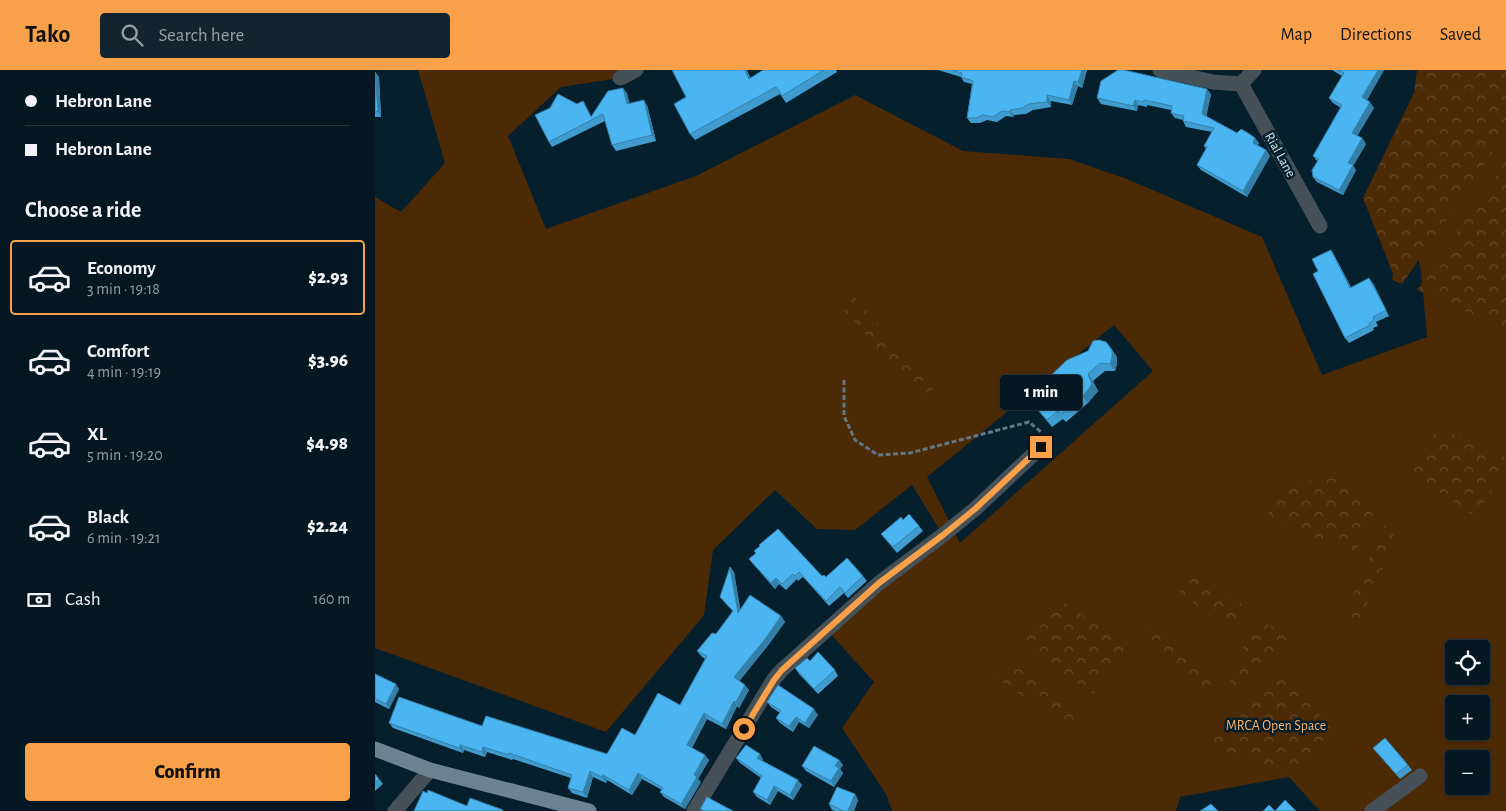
<!DOCTYPE html>
<meta charset="utf-8">
<style>
body{margin:0;font-family:"Alegreya Sans",sans-serif;background:#12242f;color:#f1f3f6;height:100vh;display:flex;flex-direction:column;font-size:19px;white-space:nowrap}
*{box-sizing:border-box;margin:0}
p{font-size:16px;color:#979fa5}
.icon{flex:none;width:28px;height:28px;fill:none;stroke:currentColor;stroke-width:2;stroke-linecap:round;stroke-linejoin:round}
.map{position:relative;flex:1;overflow:hidden}
.details{display:flex;flex-direction:column;background:#041722;width:375px}
.details>*{flex:none}
.guide{display:grid;align-content:center;height:110px;padding:0 25px;background:#041722}
.buttons{position:absolute;left:1070px;top:570px;display:grid;gap:10px}
.buttons a{display:grid;place-items:center;width:45px;height:45px;border-radius:5px;background:#041722;box-shadow:0 1px 4px #0004,0 0 0 1px #253640;font-size:25px}
.end{position:absolute;width:22px;height:22px;margin:-11px;border:6px solid #f8a14a;background:#111;box-shadow:0 0 0 2px #111}
.from{border-radius:50%}
.bubble{position:absolute;height:35px;border-radius:5px;background:#041722;box-shadow:0 1px 4px #0004,0 0 0 1px #253640;font-size:16px;font-weight:800;line-height:35px;text-align:center}
.guide b{display:flex;align-items:center;gap:18px;height:48px;font-size:19px}
.guide b+b{border-top:1px solid #253640}
.guide i{width:12px;height:12px;background:#f1f3f6}
ul{padding:0;list-style:none}
li{display:flex;align-items:center;gap:15px;height:75px;margin:0 10px 8px;padding:0 15px;border:2px solid transparent;border-radius:5px}
li div{flex:1}
li b{display:block;font-size:19px}
li em{font-style:normal;font-weight:800}
li.on{border-color:#f8a14a}
li>.icon{width:45px;height:45px;stroke-width:1.5}
h2{padding:0 25px;font-size:22px;line-height:60px}
.pay{display:flex;align-items:center;gap:12px;height:55px;padding:0 25px;font-size:19px}
.pay p{margin-inline-start:auto}
.button{display:flex;gap:10px;margin-top:auto;padding:10px 25px}
.button a{flex:1;height:58px;border-radius:5px;background:#f8a14a;color:#111;font-size:20px;font-weight:800;line-height:58px;text-align:center}
header{display:flex;align-items:center;gap:30px;box-sizing:border-box;height:70px;padding:0 25px;background:#f8a14a;color:#111}
header strong{font-size:24px}
nav{display:flex;gap:28px;margin-inline-start:auto;font-size:18px}
.search{width:350px;height:45px;background:#12242f;display:flex;align-items:center;gap:12px;box-sizing:border-box;padding:0 18px;border-radius:5px;color:#979fa5;font-size:19px}
main{display:flex;flex:1;min-height:0}
.map>svg:first-child{display:block}
.grass{fill:#4c2a06;fill-rule:evenodd}
.park{fill:url(#park-crowns)}
.lines{fill:none;stroke-linecap:round;stroke-linejoin:round}
.path{stroke:#627683;stroke-width:3;stroke-dasharray:5 2.5;stroke-linecap:butt}
.minor{stroke:#455057;stroke-width:15}
.major{stroke:#6d8392;stroke-width:15}
.wall{fill:#409cce}
.shaded-wall{fill:#347fa8}
.building{fill:#4ab5f0;stroke:#347fa8}
.route{stroke:#f8a14a;stroke-width:6}
.labels{text-anchor:middle;dominant-baseline:central;stroke-width:5;stroke-linejoin:round;paint-order:stroke}
.street-label{font-size:14px;fill:#d6e4ee;stroke:#061f2d}
.park-label{font-size:14px;fill:#ffb168;stroke:#061f2d}
</style>
<header>
<strong>Tako</strong>
<div class="search"><svg class="icon" aria-label="search" viewBox="0 0 24 24"><circle cx="10" cy="10" r="6"/><path d="M15 15l6 6"/></svg>Search here</div>
<nav><a>Map</a><a>Directions</a><a>Saved</a></nav>
</header>
<main>
<section class="details">
<div class="guide">
<b><i class="from"></i>Hebron Lane</b>
<b><i></i>Hebron Lane</b>
</div>
<h2>Choose a ride</h2>
<ul>
<li class="on"><svg class="icon" aria-label="car" viewBox="0 0 24 24"><path d="M5 17H2v-5l4-1 3-4h7l3 4 3 1v5h-3M9 17h6M6 11h13"/><circle cx="7" cy="17" r="2"/><circle cx="17" cy="17" r="2"/></svg><div><b>Economy</b><p>3 min · 19:18</p></div><em>$2.93</em></li>
<li><svg class="icon" aria-label="car" viewBox="0 0 24 24"><path d="M5 17H2v-5l4-1 3-4h7l3 4 3 1v5h-3M9 17h6M6 11h13"/><circle cx="7" cy="17" r="2"/><circle cx="17" cy="17" r="2"/></svg><div><b>Comfort</b><p>4 min · 19:19</p></div><em>$3.96</em></li>
<li><svg class="icon" aria-label="car" viewBox="0 0 24 24"><path d="M5 17H2v-5l4-1 3-4h7l3 4 3 1v5h-3M9 17h6M6 11h13"/><circle cx="7" cy="17" r="2"/><circle cx="17" cy="17" r="2"/></svg><div><b>XL</b><p>5 min · 19:20</p></div><em>$4.98</em></li>
<li><svg class="icon" aria-label="car" viewBox="0 0 24 24"><path d="M5 17H2v-5l4-1 3-4h7l3 4 3 1v5h-3M9 17h6M6 11h13"/><circle cx="7" cy="17" r="2"/><circle cx="17" cy="17" r="2"/></svg><div><b>Black</b><p>6 min · 19:21</p></div><em>$2.24</em></li>
</ul>
<div class="pay"><svg class="icon" aria-label="cash" viewBox="0 0 24 24"><path d="M3 7h18v10H3z"/><circle cx="12" cy="12" r="2"/></svg>Cash<p>160 m</p></div>
<div class="button"><a>Confirm</a></div>
</section>
<div class="map">
<svg width="1131" height="741" viewBox="0 0 1131 741">
<defs>
<pattern id="park-crowns" width="20" height="18" patternUnits="userSpaceOnUse" patternTransform="scale(1.25)"><rect width="20" height="18" fill="#4c2a06"/><path d="M2 6a3 3 0 1 1 6 0M12 15a3 3 0 1 1 6 0" fill="none" stroke="#65492b"/></pattern>
</defs>
<rect width="100%" height="100%" fill="#061f2d"/>
<path class="grass" d="M43 0H261L245 8 186 17 133 66 171 159 321 106 480 25 588 81 694 89 752 109 887 167 947 305 1052 267 1046 200 1014 84 1131 0V741H945L914 707 805 727 801 741H517L511 724 467 658 499 612 451 559 568 465 537 415 480 460 442 459 400 420 338 480 329 545 231 662 0 578V127L26 142 70 93ZM739 255 778 301 585 473 552 407ZM1079 579H1106V606H1079ZM1079 634H1106V661H1079ZM1079 689H1106V716H1079Z"/>
<path class="park" d="M1042 0H1131V63L1027 214 1017 210 1018 204 988 128 1039 23Z
M1131 91V260L1042 220Z
M474 221 559 318 546 328 456 225Z
M1063 357 1131 387V400L1099 446 1033 401Z
M964 408 1002 435 979 485 893 447 895 435 909 414Z
M1014 446 1020 472 978 564 968 546Z
M818 501 868 535 857 563 803 520Z
M683 528 756 578 718 624 645 575Z
M880 550 918 565 848 628Z
M776 554 840 605 832 625 763 569Z
M633 591 706 640 693 657 619 607Z
M904 599 959 662 914 703 823 673Z"/>
<g class="lines">
<path class="path" d="M469 310V346L480 370 503 385 535 383 654 352 666 362"/>
<path class="minor" d="M785 0 838 12 866 14 879 0
M245 8 261 0
M866 14 945 156
M20 741 55 700
M319 741 399 609 407 600 504 513 568 465 600 439 666 377
M997 741 1045 706"/>
<path class="major" d="M0 679 55 700 214 741"/>
</g>
<path class="wall" d="M388 0H461L462 2 411 33 405 24 320 70 315 64 376 8Z
M563 0H712L707 18 703 16 697 35 676 31V37L658 40 651 44 639 45 638 47 631 46 622 52 612 50 605 53H596L592 48 597 14 589 12 586 7Z
M957 0H1009L992 30 999 38 982 66 987 68 991 74 978 96 981 100 968 125 942 112 938 107 942 91 938 86 966 38 958 33 954 28 967 6Z
M0 2 4 7 6 47H0Z
M252 23 254 33 272 35 281 71 241 81 237 75 230 51 177 77 174 72 208 31 216 46Z
M836 24 831 46 862 63 880 68 884 73 883 75 891 80 895 86 872 127 826 100 822 95 831 79 829 76 837 62 811 57 808 51V50L800 48 796 43V40L772 35V37L763 35 762 41 726 34 722 28Z
M959 185 976 217 998 213 1014 246 1001 252 1003 256 998 258 999 260 974 273 970 268 943 201Z
M731 272 742 287V294L740 301H730L718 311 723 321 713 333 691 352 688 349 677 357 656 332 672 318 668 313 713 281Z
M528 450 544 456 548 461 522 483 506 464Z
M374 489 451 507 488 506 492 511 473 528 469 523 454 536 428 507 423 511 422 509 411 520 404 514 400 519 378 494Z
M355 497 359 502 365 540 406 546 410 552 394 574 364 611 374 620 364 638 362 636 351 659 332 649 317 678 334 690 323 709 326 712 310 739 289 727 285 722 287 720 267 709 257 725 232 710 231 713 218 707 212 728 197 723 193 718 196 708 138 689 137 690 112 682 110 687 89 680 88 683 18 658 14 653 107 656 232 684 305 635 330 589 326 586 322 581 341 564 358 541 345 527Z
M420 598 460 600 463 606 443 624 424 604Z
M0 604 24 619 14 639 0 632Z
M392 632 443 645 434 658 424 652 418 662 405 653 401 648 405 643 396 637Z
M998 678 1033 695 1037 700 1025 709Z
M385 684 388 690 387 691 427 715 418 730 403 721 395 735 382 727 378 722 386 708 365 693 361 688Z
M464 690 468 695 465 699 468 703 459 717 431 701 427 696Z
M0 704 8 714 0 721Z
M480 724 483 730 479 741H460L457 740 454 734Z"/>
<path class="shaded-wall" d="M370 0H372L379 15 374 9Z
M707 0H712L707 18 703 12Z
M1003 0H1009L990 33 987 27Z
M0 2 4 7 6 47 3 41Z
M699 11 703 16 697 35 694 30Z
M248 18 252 23 256 39 252 34Z
M832 19 836 24 831 49 827 44Z
M672 25 676 31V37L672 32Z
M269 30 272 35 281 71 277 65Z
M760 30 763 35 762 41 758 36Z
M995 32 999 38 981 68 977 63Z
M635 40 639 45 638 47 635 42Z
M880 68 884 73 881 78 878 73Z
M987 68 991 74 978 96 981 100 968 125 964 120 973 93Z
M891 80 895 86 872 127 868 121Z
M956 180 959 185 979 223 975 218Z
M994 208 998 213 1014 246 1011 240Z
M737 280 742 287V294L740 301 735 294Z
M713 304 718 311 723 321 713 333 708 326Z
M355 497 359 502 367 548 363 543Z
M401 508 404 514 400 519 396 513Z
M406 546 410 552 394 574 363 613 359 607Z
M21 614 24 619 14 639 11 634Z
M370 615 374 620 364 638 361 632Z
M359 631 362 636 351 659 347 654Z
M439 639 443 645 434 658 430 653Z
M329 643 332 649 315 680 312 675Z
M421 647 424 652 418 662 414 656Z
M85 675 89 680 88 683 84 678Z
M108 677 112 682 110 687 107 682Z
M385 684 388 690 386 693 382 688Z
M330 685 334 690 323 709 326 712 310 739 306 734 319 705Z
M464 690 468 695 465 699 468 703 459 717 456 711 460 696Z
M215 701 218 707 212 728 208 722Z
M263 703 267 709 257 725 254 720Z
M228 705 232 710 231 713 227 707Z
M423 710 427 715 418 730 415 725Z
M399 716 403 721 395 735 392 730Z
M480 724 483 730 479 741H473Z"/>
<path class="building" d="M297 0H370L374 9 388 0H449L407 26 401 17 315 64 299 34 311 27Z
M576 0H707L703 12 699 11 694 30 672 25V32L654 34 647 38 635 40V42L627 41 618 47 608 45 601 48H592L598 11 586 7 587 3Z
M743 0H749L832 19 827 44 862 63 866 59 873 63 880 68 878 73 891 80 868 121 822 95 832 77 829 76 839 58 808 51 809 46 796 43 797 36 769 30 768 32 760 30 758 36 722 28 726 11Z
M963 0H1003L987 27 995 32 977 63 987 68 973 93 978 95 964 120 938 107 937 100 944 89 938 86 967 35 954 28 969 3Z
M0 2 3 41 0 42Z
M248 18 252 34 269 30 277 65 237 75 228 44 174 72 160 45 175 38 183 24 202 34 208 31 216 47 233 21Z
M956 180 975 218 994 208 1011 240 998 247 999 250 994 253 995 255 970 268 938 204 943 201 937 189Z
M724 270 731 272 737 280V287L735 294 725 293 713 304 717 314 708 326 686 344 683 341 672 350 656 332 672 318 668 313 692 290 713 281 718 271Z
M534 444 544 456 518 477 506 464 526 447 528 450Z
M403 459 447 506 449 505 451 507 472 488 488 506 470 523 465 517 451 531 424 502 420 506 418 504 407 514 401 508 396 513 374 489 381 483 379 481 385 476 384 475Z
M355 497 363 543 375 525 406 546 391 568 359 607 370 615 361 632 359 631 347 654 329 643 312 675 330 685 319 705 322 707 306 734 285 722 288 718 263 703 254 720 228 705 227 707 215 701 208 722 193 718 197 705 134 683V685L108 677 107 682 85 675 84 678 14 653 24 627 107 656 111 646 232 684 247 658 260 665 283 623 305 635 332 586 322 581 337 563 341 564 358 541 345 527Z
M443 582 460 600 439 619 420 598 432 588 435 591Z
M0 604 21 614 11 634 0 629Z
M403 615 439 639 430 653 421 647 414 656 401 648 406 641 392 632Z
M1010 668 1033 695 1021 704 998 678Z
M371 675 385 684 382 688 423 710 415 725 399 716 392 730 378 722 387 706 361 688Z
M439 676 464 690 460 696 464 698 456 711 427 696Z
M0 704 4 709 0 713Z
M462 717 480 724 473 741H469L454 734Z
M53 720 92 736 95 728 128 740V741H39L48 721 52 723Z
M332 727 358 741H329L325 739Z
M910 730 921 741H900Z
M836 734 843 741H825Z
M894 735 900 741H888Z"/>
<g class="lines">
<path class="route" d="M369 659 399 610 407 600 504 513 568 465 600 439 666 377"/>
</g>
<g class="labels">
<g class="street-label">
<text transform="translate(905 85) rotate(61)">Rial Lane</text>
</g>
<g class="park-label">
<text x="901" y="656">MRCA Open Space</text>
</g>
</g>
</svg>
<div class="buttons">
<a><svg class="icon" aria-label="locate" viewBox="0 0 24 24"><circle cx="12" cy="12" r="6"/><path d="M12 2v4M12 18v4M2 12h4M18 12h4"/></svg></a>
<a>+</a>
<a>−</a>
</div>
<i class="end from" style="left:369px;top:659px"></i>
<i class="end" style="left:666px;top:377px"></i>
<div class="bubble" style="left:625px;top:305px;width:82px">1 min</div>
</div>
</main>
